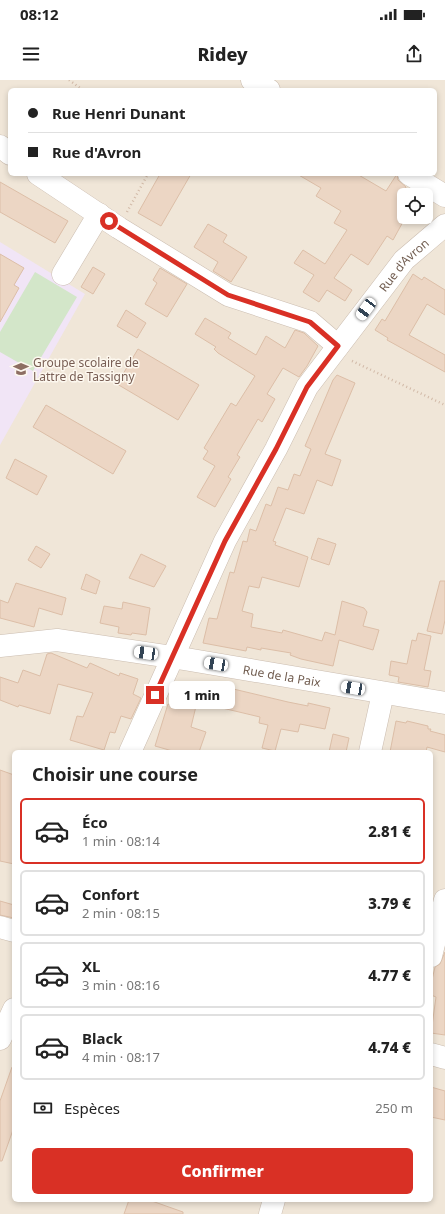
<!DOCTYPE html>
<html lang="fr">
<meta charset="utf-8">
<style>
body{margin:0;font-family:"Noto Sans",sans-serif;background:#f2f2f2;color:#222;height:100vh;display:flex;flex-direction:column;font-size:15px;white-space:nowrap}
*{box-sizing:border-box;margin:0}
p{font-size:13px;color:#767676}
.icon{flex:none;width:22px;height:22px;fill:none;stroke:currentColor;stroke-width:2;stroke-linecap:round;stroke-linejoin:round}
.map{position:relative;flex:1;overflow:hidden}
.sheet{position:absolute;left:12px;top:670px;width:421px;height:452px;display:flex;flex-direction:column;background:#fff;border-radius:6px;box-shadow:0 2px 6px #0003}
.sheet>*{flex:none}
.banner{position:absolute;left:8px;top:8px;width:429px;height:88px;border-radius:6px;box-shadow:0 2px 6px #0003;display:grid;align-content:center;height:88px;padding:0 20px;background:#fff}
.fabs{position:absolute;left:397px;top:108px;display:grid;gap:8px}
.fabs a{display:grid;place-items:center;width:36px;height:36px;border-radius:6px;background:#fff;box-shadow:0 2px 6px #0003;font-size:20px}
.end{position:absolute;width:18px;height:18px;margin:-9px;border:5px solid #d93025;background:#fff;box-shadow:0 0 0 2px #fff}
.from{border-radius:50%}
.bubble{position:absolute;height:28px;border-radius:6px;background:#fff;box-shadow:0 2px 6px #0003;font-size:13px;font-weight:800;line-height:28px;text-align:center}
.car{position:absolute;width:12px;height:24px;margin:-12px -6px;border-radius:5px;box-shadow:0 0 3px 1px #0007;background:linear-gradient(#fff 24%,#345 0 40%,#fff 0 76%,#345 0 86%,#fff 0)}
.banner b{display:flex;align-items:center;gap:14px;height:38px;font-size:15px}
.banner b+b{border-top:1px solid #e0e0e0}
.banner i{width:10px;height:10px;background:#222}
ul{padding:0;list-style:none}
li{display:flex;align-items:center;gap:12px;height:66px;margin:0 8px 6px;padding:0 12px;border:2px solid #e0e0e0;border-radius:6px}
li div{flex:1}
li b{display:block;font-size:15px}
li em{font-style:normal;font-weight:800}
li.active{border-color:#d93025}
li>.icon{width:36px;height:36px;stroke-width:1.5}
h2{padding:0 20px;font-size:18px;line-height:48px}
.pay{display:flex;align-items:center;gap:10px;height:44px;padding:0 20px;font-size:15px}
.pay p{margin-inline-start:auto}
.primary-button{display:flex;gap:8px;margin-top:auto;padding:8px 20px}
.primary-button a{flex:1;height:46px;border-radius:6px;background:#d93025;color:#fff;font-size:16px;font-weight:800;line-height:46px;text-align:center}
.status{display:flex;justify-content:space-between;align-items:center;height:28px;padding:0 20px;background:#fff;direction:ltr}
.status svg{height:11px;fill:currentColor}
header{display:flex;justify-content:space-between;align-items:center;height:52px;padding:0 20px;background:#fff;font-size:18px;font-weight:800}
.map>svg:first-child{display:block}
.residential{fill:#f0e6d8;fill-rule:evenodd}
.education{fill:#f1e5f6}
.green{fill:#d3e6c9}
.building{fill:#ecd6c4;stroke:#dcbea7}
.lines{fill:none;stroke-linecap:round;stroke-linejoin:round}
.minor-casing{stroke:#cbbdb0;stroke-width:23}
.path{stroke:#d1b9a7;stroke-width:2.5;stroke-dasharray:1 3;stroke-linecap:butt}
.minor{stroke:#fff;stroke-width:22}
.route{stroke:#d93025;stroke-width:5}
.labels{text-anchor:middle;dominant-baseline:central;stroke-width:3;stroke-linejoin:round;paint-order:stroke}
.street-label{font-size:12px;fill:#715d50;stroke:#fdf8ef}
.education-label{font-size:12px;fill:#785e54;stroke:#fdf8ef;text-anchor:start}
</style>
<div class="status"><b>08:12</b><svg viewBox="0 0 49 12"><path d="M0 12V9h3v3zM5 12V6h3v6zM10 12V3h3v9zM15 12V0h3v12zM26 1h20v11H26zM47 4h2v5h-2z"/></svg></div>
<header><svg class="icon" aria-label="menu" viewBox="0 0 24 24"><path d="M4 6h16M4 12h16M4 18h16"/></svg>Ridey<svg class="icon" aria-label="share" viewBox="0 0 24 24"><path d="M12 15V3M7 8l5-5 5 5M5 13v7h14v-7"/></svg></header>
<div class="map">
<svg width="445" height="1134" viewBox="0 0 445 1134">
<rect width="100%" height="100%" fill="#faf4e9"/>
<path class="residential" d="M0 0H445V1134H0ZM10 10H435V94H10ZM404 115H426V137H404ZM14 672H431V1120H14Z"/>
<path class="education" d="M0 162 85 214 0 365Z"/>
<path class="green" d="M35 192 77 217 33 291 0 272V252Z"/>
<path class="building" d="M160 94H191L161 146 138 133Z
M297 94H357L386 111 397 94 398 100 406 107 404 111V140L393 160 387 156 368 185 351 174 334 198 352 210 345 221 327 210 319 222 303 212 314 195 294 183 303 170 325 184 347 150 334 143 341 131 316 116 321 108Z
M0 102 68 141 55 163 0 132Z
M208 144 227 155 223 162 247 177 231 202 213 191 218 182 194 167Z
M0 174 24 188 14 205 19 208 0 242Z
M93 187 105 194 93 214 81 207Z
M160 188 187 204 167 237 145 224 157 203 153 200Z
M413 194 422 200 424 197 445 210V235L427 224 409 255 445 275V292L387 260 388 258 375 250 382 239 385 241Z
M126 230 146 243 137 258 117 246Z
M205 238 231 253 228 258 256 275 266 256 285 268 295 250 304 253 318 266 307 286 299 297 283 288 267 314 275 319 262 342 258 339 237 375 240 377 228 397 231 399 215 427 197 417 215 386 203 379 208 371 204 368 231 323 236 326 255 296 218 273 214 269 216 267 195 254Z
M138 269 199 305 178 340 117 304Z
M337 295 355 303 325 374 341 380 332 406 317 400 304 434 286 428 273 461 276 462 275 465 308 477 299 507 262 497 259 508 249 506 242 531 253 534 251 547 282 553 283 550 322 561 325 552 335 555 342 521 364 528 367 532 363 546 379 550 373 570 339 560 333 586 301 579 290 575 291 573 261 568V570L247 567 246 571 203 563 209 538 217 539 230 492 234 493 243 461 247 462 250 449 256 451 266 424 271 426 278 407 288 410 294 394 300 396 311 369 305 366 333 300Z
M46 325 126 371 113 394 33 347Z
M15 379 47 396 37 415 6 398Z
M318 458 336 464 329 485 311 479Z
M36 466 50 474 41 488 28 480Z
M141 474 166 486 154 507 129 498Z
M86 494 100 501 96 514 81 509Z
M440 501H445V540L442 554 427 551Z
M16 503 66 518 62 535 39 528 34 547 0 538V520L8 523Z
M123 522 150 528 146 555 132 553 131 555 118 553 119 547 100 543 104 526 122 529Z
M418 553 431 556 424 590 431 591 428 607 398 602 399 597 389 595 391 581 407 584 412 560 416 561Z
M51 573 87 588 90 583 119 596 120 593 138 599 133 614 141 618 131 639 121 636 115 653 110 652 104 670 70 660 77 636 83 637 93 613 58 604 50 634 19 625 18 627 0 620V597L18 603 23 590 40 596 47 574Z
M179 602 215 611 216 607 225 610V607L288 622 308 626V623L330 628 325 649 300 644 298 652 281 649 275 671 262 668 268 645 259 643 260 637 197 622 191 647 206 652 199 672H176L155 666 168 624 173 626Z
M396 641 406 643 407 641 428 646V649H431L430 651 445 655V672L427 667 426 672H390Z
M333 654 349 658 346 672H329Z
M0 690 14 695V784L0 781Z
M0 821 14 825V838L0 835Z
M445 872V955L431 953 436 917 431 915V904L435 887 440 884Z
M12 987H14V1047L2 1081H0V1021Z
M431 1007 445 1011V1040L431 1037Z
M129 1120H149L183 1132V1134H124Z"/>
<g class="lines">
<g class="minor-casing">
<g id="minor">
<path d="M252 0 269 10"/>
<path d="M0 66 10 74"/>
<path d="M38 94 119 148 228 215 310 242 338 266"/>
<path d="M409 94 445 116"/>
<path d="M63 194 99 134"/>
<path id="s1" d="M0 566 57 560 185 579 445 623"/>
<path id="s2" d="M130 672 225 461 276 369 307 307 404 180 445 145"/>
<path d="M370 672 383 613"/>
<path d="M0 847 14 851"/>
<path d="M431 876 445 820"/>
<path d="M0 959 14 929"/>
<path d="M431 974 445 978"/>
<path d="M270 1134 274 1120"/>
</g>
</g>
<path class="path" d="M69 0 83 10
M127 132 148 94
M352 281 445 325"/>
<use href="#minor" class="minor"/>
</g>
<g class="lines">
<path class="route" d="M109 141 228 215 310 242 338 266 307 307 276 369 225 461 155 615"/>
</g>
<defs>
<g id="school-bare" transform="scale(1.2)"><path d="M0-5L7-2L0 1L-7-2ZM-4 1L0 2.5L4 1V4Q0 6-4 4Z" fill="#8d6e63" stroke="#fdf8ef" stroke-width="2.5" paint-order="stroke"/></g>
</defs>
<g fill-rule="evenodd">
<use href="#school-bare" x="21" y="289"/>
</g>
<g class="labels">
<g class="street-label">
<text stroke="none"><textPath href="#s2" startOffset="562">Rue d'Avron</textPath></text>
<text stroke="none"><textPath href="#s1" startOffset="285">Rue de la Paix</textPath></text>
</g>
<g class="education-label">
<text x="33" y="282">Groupe scolaire de<tspan x="33" dy="14">Lattre de Tassigny</tspan></text>
</g>
</g>
</svg>
<div class="fabs">
<a><svg class="icon" aria-label="locate" viewBox="0 0 24 24"><circle cx="12" cy="12" r="6"/><path d="M12 2v4M12 18v4M2 12h4M18 12h4"/></svg></a>
</div>
<i class="end from" style="left:109px;top:141px"></i>
<i class="end" style="left:155px;top:615px"></i>
<div class="bubble" style="left:169px;top:601px;width:66px">1 min</div>
<i class="car" style="left:366px;top:229px;rotate:217deg"></i>
<i class="car" style="left:146px;top:573px;rotate:278deg"></i>
<i class="car" style="left:216px;top:584px;rotate:280deg"></i>
<i class="car" style="left:353px;top:608px;rotate:280deg"></i>
<div class="banner">
<b><i class="from"></i>Rue Henri Dunant</b>
<b><i></i>Rue d'Avron</b>
</div>
<section class="sheet">
<h2>Choisir une course</h2>
<ul>
<li class="active"><svg class="icon" aria-label="car" viewBox="0 0 24 24"><path d="M5 17H2v-5l4-1 3-4h7l3 4 3 1v5h-3M9 17h6M6 11h13"/><circle cx="7" cy="17" r="2"/><circle cx="17" cy="17" r="2"/></svg><div><b>Éco</b><p>1 min · 08:14</p></div><em>2.81 €</em></li>
<li><svg class="icon" aria-label="car" viewBox="0 0 24 24"><path d="M5 17H2v-5l4-1 3-4h7l3 4 3 1v5h-3M9 17h6M6 11h13"/><circle cx="7" cy="17" r="2"/><circle cx="17" cy="17" r="2"/></svg><div><b>Confort</b><p>2 min · 08:15</p></div><em>3.79 €</em></li>
<li><svg class="icon" aria-label="car" viewBox="0 0 24 24"><path d="M5 17H2v-5l4-1 3-4h7l3 4 3 1v5h-3M9 17h6M6 11h13"/><circle cx="7" cy="17" r="2"/><circle cx="17" cy="17" r="2"/></svg><div><b>XL</b><p>3 min · 08:16</p></div><em>4.77 €</em></li>
<li><svg class="icon" aria-label="car" viewBox="0 0 24 24"><path d="M5 17H2v-5l4-1 3-4h7l3 4 3 1v5h-3M9 17h6M6 11h13"/><circle cx="7" cy="17" r="2"/><circle cx="17" cy="17" r="2"/></svg><div><b>Black</b><p>4 min · 08:17</p></div><em>4.74 €</em></li>
</ul>
<div class="pay"><svg class="icon" aria-label="cash" viewBox="0 0 24 24"><path d="M3 7h18v10H3z"/><circle cx="12" cy="12" r="2"/></svg>Espèces<p>250 m</p></div>
<div class="primary-button"><a>Confirmer</a></div>
</section>
</div>
